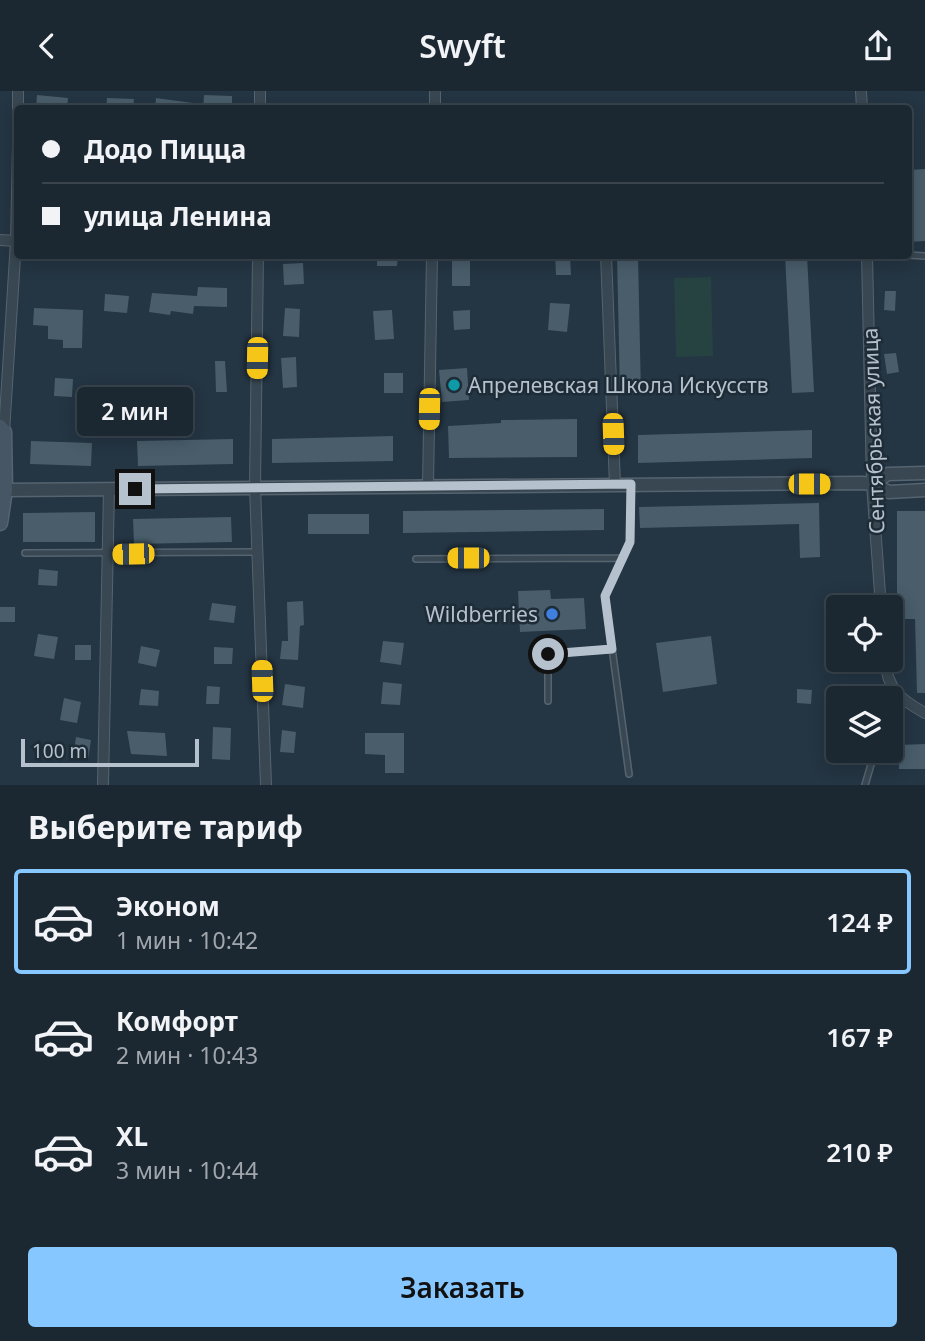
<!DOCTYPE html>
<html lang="ru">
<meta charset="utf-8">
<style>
body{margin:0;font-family:"Noto Sans",sans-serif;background:#28343e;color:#f1f3f6;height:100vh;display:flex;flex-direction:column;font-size:26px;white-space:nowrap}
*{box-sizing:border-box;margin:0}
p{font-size:23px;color:#a0a6ac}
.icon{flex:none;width:38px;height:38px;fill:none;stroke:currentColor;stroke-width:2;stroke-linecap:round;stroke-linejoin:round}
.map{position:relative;height:694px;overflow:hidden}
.side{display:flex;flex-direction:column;background:#1b2832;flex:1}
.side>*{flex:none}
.top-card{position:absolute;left:14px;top:14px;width:898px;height:154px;border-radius:7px;box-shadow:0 4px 18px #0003,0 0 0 2px #39444d;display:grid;align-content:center;height:154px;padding:0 28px;background:#1b2832}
.fabs{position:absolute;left:826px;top:504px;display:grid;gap:14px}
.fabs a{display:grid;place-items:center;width:77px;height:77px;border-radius:7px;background:#1b2832;box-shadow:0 4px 18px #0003,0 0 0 2px #39444d;font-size:35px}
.scale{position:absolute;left:21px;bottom:18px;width:178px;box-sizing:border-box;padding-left:7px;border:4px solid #b5c1cc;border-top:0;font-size:19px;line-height:24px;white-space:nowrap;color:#b5c1cc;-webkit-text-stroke:5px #1d2c37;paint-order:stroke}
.end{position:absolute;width:32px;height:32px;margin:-16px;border:9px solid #b5c1cc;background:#111;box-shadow:0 0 0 4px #111}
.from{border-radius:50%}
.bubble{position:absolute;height:49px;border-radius:7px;background:#1b2832;box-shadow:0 4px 18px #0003,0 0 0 2px #39444d;font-size:23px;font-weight:600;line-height:49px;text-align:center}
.car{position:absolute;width:21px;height:42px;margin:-21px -10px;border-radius:9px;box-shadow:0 0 5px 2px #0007;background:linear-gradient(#f5c518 24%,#345 0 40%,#f5c518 0 76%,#345 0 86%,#f5c518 0)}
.top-card b{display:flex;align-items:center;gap:24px;height:66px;font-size:26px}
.top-card b+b{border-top:2px solid #39444d}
.top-card i{width:18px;height:18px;background:#f1f3f6}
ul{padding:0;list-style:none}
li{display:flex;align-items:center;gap:21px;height:105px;margin:0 14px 10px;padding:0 14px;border:4px solid transparent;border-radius:7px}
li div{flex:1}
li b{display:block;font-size:26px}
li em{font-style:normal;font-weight:600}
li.current{border-color:#87c7ff}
li>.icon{width:63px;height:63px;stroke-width:1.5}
h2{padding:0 28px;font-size:32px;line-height:84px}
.action{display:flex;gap:14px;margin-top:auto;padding:14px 28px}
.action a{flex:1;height:80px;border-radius:7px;background:#87c7ff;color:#111;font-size:28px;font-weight:600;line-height:80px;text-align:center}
header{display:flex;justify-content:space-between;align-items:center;height:91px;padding:0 28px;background:#1b2832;font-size:32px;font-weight:600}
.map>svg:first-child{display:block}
.green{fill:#264342}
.building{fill:#495d6b}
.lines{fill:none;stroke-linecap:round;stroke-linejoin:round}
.service-casing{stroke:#56646f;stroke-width:8}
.minor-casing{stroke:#56646f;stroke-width:12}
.tertiary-casing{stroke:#56646f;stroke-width:15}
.secondary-casing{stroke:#56646f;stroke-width:17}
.service{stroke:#384752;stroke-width:5}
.minor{stroke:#384752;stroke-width:10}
.tertiary{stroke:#384752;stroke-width:12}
.secondary{stroke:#465665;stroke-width:14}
.route{stroke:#b5c1cc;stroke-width:9}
.culture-dot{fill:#0f9aa8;stroke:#1d2c37;stroke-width:2.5}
.shop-dot{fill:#3f7fe0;stroke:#1d2c37;stroke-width:2.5}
.labels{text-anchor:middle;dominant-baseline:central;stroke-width:5;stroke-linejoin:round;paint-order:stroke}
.poi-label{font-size:21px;fill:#b5c1cc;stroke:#1d2c37;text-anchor:start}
.street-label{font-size:21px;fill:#b5c1cc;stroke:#1d2c37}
</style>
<header><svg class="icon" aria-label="back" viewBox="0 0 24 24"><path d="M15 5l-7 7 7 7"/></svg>Swyft<svg class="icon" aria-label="share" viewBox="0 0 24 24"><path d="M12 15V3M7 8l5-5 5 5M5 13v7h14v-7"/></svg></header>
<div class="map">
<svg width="925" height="694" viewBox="0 0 925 694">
<rect width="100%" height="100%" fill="#243543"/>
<path class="green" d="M711 186 713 265 676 266 674 187Z"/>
<path class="building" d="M37 4 68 7 67 18H36Z
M204 4 232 5V18H203Z
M107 7 134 8 133 18H106Z
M156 7 193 12V18H155Z
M925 78V150L908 151V79Z
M377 164H398L397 175H377Z
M555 164H570L571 184H556Z
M617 164H638L641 303H620Z
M785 164H807L814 301 792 302Z
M452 165H470V195H452Z
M303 172 304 193 284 194 283 173Z
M198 196 227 197V216L194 215 193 223 171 220 170 224 149 221 152 202 197 205Z
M885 200H896L895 220 884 219Z
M105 203 129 205 127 222 104 220Z
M550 212 570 213 567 241 548 239Z
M34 217 83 219 82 257H63V249L48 248V235L33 234Z
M285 217 300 218 299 246 283 245Z
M392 219 394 248 375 249 373 220Z
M470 219V238L454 239 453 220Z
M896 262 899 281 887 283 884 263Z
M296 266 297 296 283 297 281 267Z
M215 270H225L227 301H216Z
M467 277 469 309 442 311 439 279Z
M384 282H403V302H384Z
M55 287 73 288 72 306 54 305Z
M577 328V366L449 367 448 335 501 332V329Z
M812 339V367L638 372V344Z
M393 345V370L272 372V348Z
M233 348V373L138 375 137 350Z
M31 350 92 352 91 375 30 373Z
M819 412 820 466 800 467 799 433 640 437 639 416Z
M604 418V439L403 442V420Z
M897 420H925V602H917L915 528H897Z
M95 421V451H23V422Z
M308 423H369V443H308Z
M231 426 232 451 134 453 133 428Z
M39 478 58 480 57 495 38 494Z
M550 499 551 508 584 507 586 538 520 541 518 500Z
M303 510 304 534 300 535 298 569 280 568 282 550H288L287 511Z
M212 512 236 515 234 532 209 529Z
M0 516H15V531H0Z
M38 543 58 546 54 568 34 565Z
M711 545 717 593 663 601 656 552Z
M383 550 404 552 401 574 380 571Z
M75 554H91V569H75Z
M141 555 160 559 156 576 138 572Z
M214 556 233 557 232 573H214Z
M383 591 402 593 400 614 381 613Z
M285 593 305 596 303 617 282 614Z
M207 595 220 596 219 613H206Z
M141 598 159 600 158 615 139 614Z
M797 598 812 599 811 613 797 612Z
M64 607 81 611 77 632 60 629Z
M213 636 231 637 230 669 212 668Z
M282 639 296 641 294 662 280 661Z
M127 640 165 642 167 665 131 663Z
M365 642H404V682H385V664L365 663Z
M76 646 91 649 88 669 73 667Z
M925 653V678H899L898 654Z"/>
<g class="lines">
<g class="service-casing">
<path id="service" d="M908 164 925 165
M25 462 256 461
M416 468 623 467
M548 610V563L612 558
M891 614 896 604
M629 683 605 505 630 451 631 393
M865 694 875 660"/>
</g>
<g class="minor-casing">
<path id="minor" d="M861 0 862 18
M18 18V0
M260 18V0
M435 18V2
M0 149 16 150
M258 164 255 396 266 694
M606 164 615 394
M867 164 872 393 881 516
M4 341 16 150 18 53
M428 394 432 164
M885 569C887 598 901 609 925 622
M103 694 109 398"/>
</g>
<g class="tertiary-casing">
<path id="tertiary" d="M872 393 888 383 925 382
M5 399 862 392 872 393 889 401 925 399"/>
</g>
<g class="secondary-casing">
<path id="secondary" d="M0 336 4 341 5 399 0 432"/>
</g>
<use href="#service" class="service"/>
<use href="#minor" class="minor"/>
<use href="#tertiary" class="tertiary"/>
<use href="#secondary" class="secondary"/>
</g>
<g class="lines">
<path class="route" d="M135 398 631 393 630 451 605 505 612 558 548 563"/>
</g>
<circle class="culture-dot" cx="454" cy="294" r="7"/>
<circle class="shop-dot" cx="552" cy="523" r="7"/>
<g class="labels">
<g class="poi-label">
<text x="468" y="294">Апрелевская Школа Искусств</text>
<text x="538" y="523" text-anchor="end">Wildberries</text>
</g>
<g class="street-label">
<text transform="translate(873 340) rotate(-92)">Сентябрьская улица</text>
</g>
</g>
</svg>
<div class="fabs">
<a><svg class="icon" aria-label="locate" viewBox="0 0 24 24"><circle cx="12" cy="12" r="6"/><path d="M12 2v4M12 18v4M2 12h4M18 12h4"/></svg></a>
<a><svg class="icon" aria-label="layers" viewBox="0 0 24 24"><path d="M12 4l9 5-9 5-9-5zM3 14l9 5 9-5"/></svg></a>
</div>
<div class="scale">100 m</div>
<i class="end from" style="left:548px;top:563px"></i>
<i class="end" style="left:135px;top:398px"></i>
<div class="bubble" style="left:77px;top:296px;width:116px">2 мин</div>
<i class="car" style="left:257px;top:267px;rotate:181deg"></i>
<i class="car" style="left:429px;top:318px;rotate:181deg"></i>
<i class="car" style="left:613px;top:343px;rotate:178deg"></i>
<i class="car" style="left:809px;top:393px;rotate:90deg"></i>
<i class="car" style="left:133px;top:463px;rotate:269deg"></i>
<i class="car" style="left:468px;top:467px;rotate:270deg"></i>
<i class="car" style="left:262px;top:590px;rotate:358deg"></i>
<div class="top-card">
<b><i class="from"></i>Додо Пицца</b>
<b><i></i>улица Ленина</b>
</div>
</div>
<section class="side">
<h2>Выберите тариф</h2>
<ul>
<li class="current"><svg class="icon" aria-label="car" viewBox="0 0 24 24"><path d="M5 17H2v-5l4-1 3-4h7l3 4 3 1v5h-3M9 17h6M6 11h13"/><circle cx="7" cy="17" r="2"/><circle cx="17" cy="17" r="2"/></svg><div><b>Эконом</b><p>1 мин · 10:42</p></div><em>124 ₽</em></li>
<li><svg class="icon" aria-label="car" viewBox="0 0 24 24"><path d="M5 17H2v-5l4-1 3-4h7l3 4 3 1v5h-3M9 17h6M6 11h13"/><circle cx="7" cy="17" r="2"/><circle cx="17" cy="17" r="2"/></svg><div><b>Комфорт</b><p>2 мин · 10:43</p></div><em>167 ₽</em></li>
<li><svg class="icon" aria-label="car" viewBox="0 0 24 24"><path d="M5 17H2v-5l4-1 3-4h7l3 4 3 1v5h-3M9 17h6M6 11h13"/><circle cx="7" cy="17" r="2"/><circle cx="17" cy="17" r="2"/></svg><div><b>XL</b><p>3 мин · 10:44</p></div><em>210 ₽</em></li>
</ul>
<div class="action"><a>Заказать</a></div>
</section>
